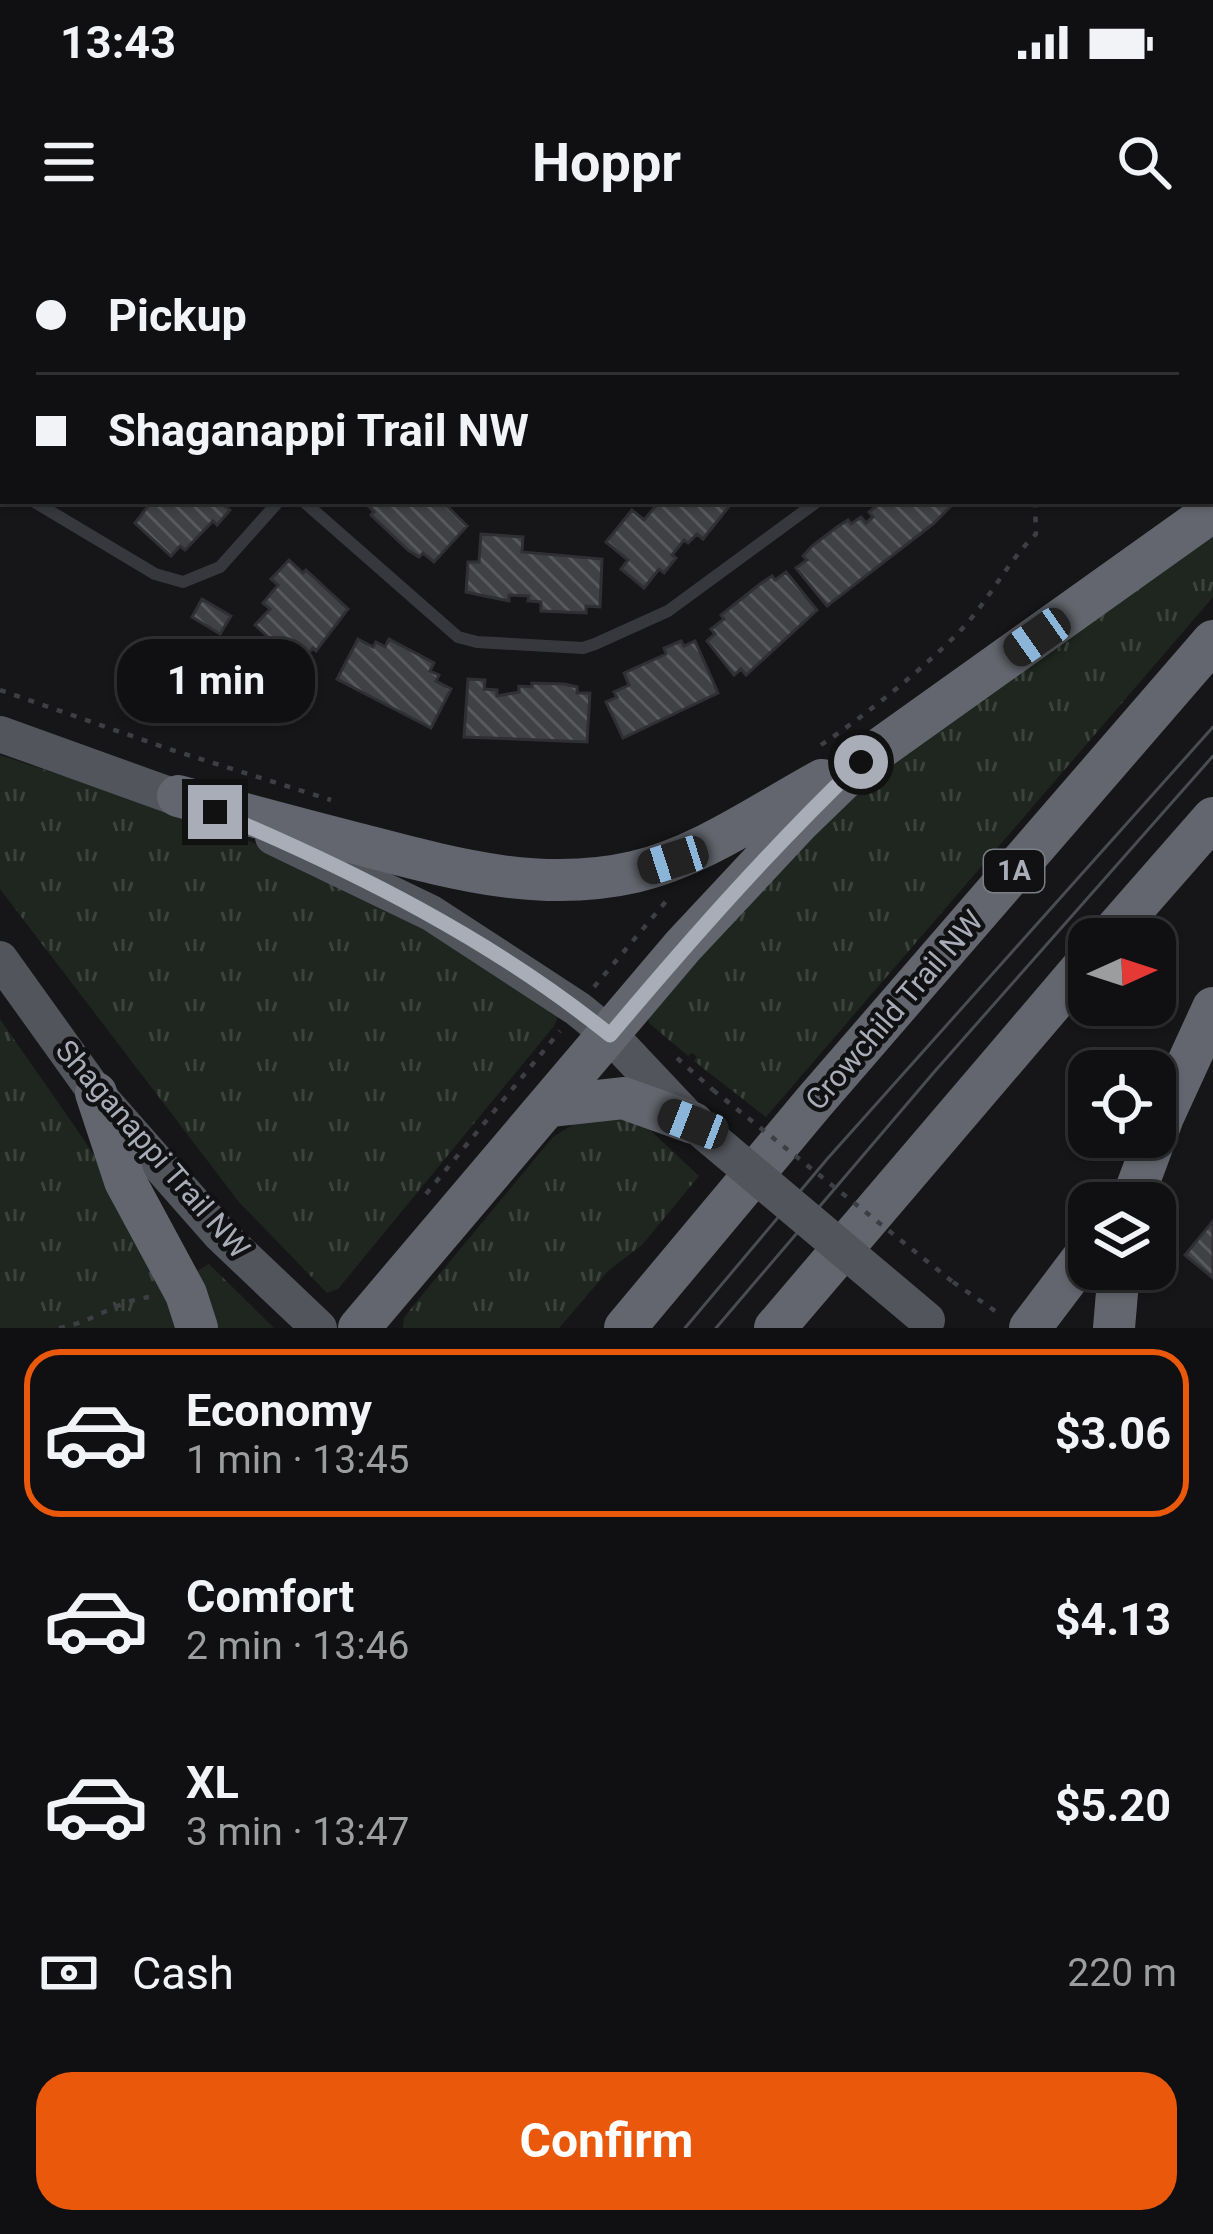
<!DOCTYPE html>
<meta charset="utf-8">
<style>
body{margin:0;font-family:Roboto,sans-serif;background:#1e1e20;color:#f1f3f6;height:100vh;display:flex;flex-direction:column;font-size:45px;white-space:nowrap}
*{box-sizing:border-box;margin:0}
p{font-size:39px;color:#9c9d9f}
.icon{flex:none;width:66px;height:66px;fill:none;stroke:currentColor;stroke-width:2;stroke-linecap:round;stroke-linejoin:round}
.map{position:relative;height:1088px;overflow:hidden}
.panel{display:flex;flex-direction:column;background:#101012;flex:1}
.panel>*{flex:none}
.banner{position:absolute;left:0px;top:0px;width:1215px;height:264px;box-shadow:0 3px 9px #0004,0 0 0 3px #303032;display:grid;align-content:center;height:264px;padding:0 36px;background:#101012}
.needle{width:78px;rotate:87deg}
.tools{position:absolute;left:1068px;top:678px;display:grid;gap:24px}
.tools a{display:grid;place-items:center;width:108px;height:108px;border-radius:24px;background:#101012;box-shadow:0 3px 9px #0004,0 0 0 3px #303032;font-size:60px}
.end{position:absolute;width:54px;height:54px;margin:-27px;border:15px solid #a8adb8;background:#111;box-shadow:0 0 0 6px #111}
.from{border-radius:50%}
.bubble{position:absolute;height:84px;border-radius:36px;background:#101012;box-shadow:0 3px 9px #0004,0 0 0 3px #303032;font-size:39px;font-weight:700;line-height:84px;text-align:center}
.car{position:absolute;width:36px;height:72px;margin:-36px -18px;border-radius:15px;box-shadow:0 0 9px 3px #0007;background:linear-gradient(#222 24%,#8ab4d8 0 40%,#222 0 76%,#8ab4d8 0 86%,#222 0)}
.banner b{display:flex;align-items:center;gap:42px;height:114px;font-size:45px}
.banner b+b{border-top:3px solid #303032}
.banner i{width:30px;height:30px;background:#f1f3f6}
ul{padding:21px 0 0;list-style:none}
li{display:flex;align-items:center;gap:36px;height:168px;margin:0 24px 18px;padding:0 12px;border:6px solid transparent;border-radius:36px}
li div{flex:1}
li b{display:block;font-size:45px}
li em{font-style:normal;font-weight:700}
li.current{border-color:#ea580c}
li>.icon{width:108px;height:108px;stroke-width:1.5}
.pay{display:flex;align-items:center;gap:30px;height:132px;padding:0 36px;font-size:45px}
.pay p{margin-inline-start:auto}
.primary-button{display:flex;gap:24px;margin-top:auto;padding:24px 36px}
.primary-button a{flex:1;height:138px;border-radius:36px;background:#ea580c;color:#fff;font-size:48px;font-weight:700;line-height:138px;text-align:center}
.status{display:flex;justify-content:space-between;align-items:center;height:84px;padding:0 60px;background:#101012;direction:ltr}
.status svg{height:33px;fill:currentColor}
header{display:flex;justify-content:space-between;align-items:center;height:156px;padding:0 36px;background:#101012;font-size:54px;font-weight:700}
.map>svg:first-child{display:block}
.grass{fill:url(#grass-tufts)}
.building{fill:url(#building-back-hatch);stroke:#303034;stroke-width:3}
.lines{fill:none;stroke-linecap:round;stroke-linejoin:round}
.path{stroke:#3d3f44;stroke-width:4.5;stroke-dasharray:6 9;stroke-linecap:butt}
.lane{stroke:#37383d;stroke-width:12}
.street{stroke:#37383d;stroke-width:24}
.primary{stroke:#53555c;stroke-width:36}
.highway{stroke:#63666e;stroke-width:42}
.tram{stroke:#4a4c52;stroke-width:3}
.path-bridge{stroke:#3d3f44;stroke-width:4.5;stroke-dasharray:6 9;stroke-linecap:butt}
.primary-bridge{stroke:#53555c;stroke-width:36}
.route{stroke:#a8adb8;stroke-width:15}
.labels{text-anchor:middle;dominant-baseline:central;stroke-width:9;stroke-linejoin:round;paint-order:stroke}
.shield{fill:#111113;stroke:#7b7e86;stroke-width:3}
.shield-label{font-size:27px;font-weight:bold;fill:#a8adb8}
.street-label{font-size:30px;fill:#a8adb8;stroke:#111113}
</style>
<div class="status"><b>13:43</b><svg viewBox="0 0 49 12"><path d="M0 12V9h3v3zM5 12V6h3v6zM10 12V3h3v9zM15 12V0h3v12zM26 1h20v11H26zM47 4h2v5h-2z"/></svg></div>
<header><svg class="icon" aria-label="menu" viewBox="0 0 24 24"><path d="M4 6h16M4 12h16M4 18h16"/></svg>Hoppr<svg class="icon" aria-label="search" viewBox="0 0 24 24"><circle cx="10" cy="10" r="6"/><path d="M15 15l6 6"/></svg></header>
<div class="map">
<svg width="1213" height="1088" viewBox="0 0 1213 1088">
<defs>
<pattern id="grass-tufts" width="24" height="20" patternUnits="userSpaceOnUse" patternTransform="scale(3)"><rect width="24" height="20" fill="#1e261f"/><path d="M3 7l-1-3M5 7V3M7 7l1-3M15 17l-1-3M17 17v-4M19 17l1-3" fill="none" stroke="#3c433d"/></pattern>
<pattern id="building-back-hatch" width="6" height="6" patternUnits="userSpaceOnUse" patternTransform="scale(3)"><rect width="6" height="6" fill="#404145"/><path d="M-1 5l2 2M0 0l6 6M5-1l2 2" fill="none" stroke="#595a5e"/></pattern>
</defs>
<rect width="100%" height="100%" fill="#161618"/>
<path class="grass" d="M1213 294V357L766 877 694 821 697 817 692 813 688 816 649 783 647 773 774 627 884 531 986 450Z
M0 515C113 553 230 589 338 639 417 675 488 725 560 772L554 786 338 1049 327 1053 239 962 0 649Z
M0 779C67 877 145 977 186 1088H0Z
M614 876 649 889 699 936 642 1005 608 1031 559 1088H403L404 1078 413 1066 553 897 579 881Z
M209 1024 274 1088H218L197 1031Z"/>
<path class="building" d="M152 261H231L226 267 230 270 217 285 213 281 185 310 180 306 171 316 135 283Z
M363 261H442L467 286 434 322 423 313 419 317 408 310 371 275 374 272Z
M660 261H727L731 264 703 299 697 294 688 303 684 300 672 315 676 318 664 333 659 329 644 348 621 329 628 320 606 302 632 270 644 280Z
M877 261 953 264 933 284 827 366 796 328 807 320 803 316 812 306 837 287 848 280 851 284 861 277 866 283 873 277 869 272 879 264Z
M481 294 523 297 522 312 602 319 600 367 586 366V373L541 371V362L528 361 529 356 509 355V361L466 352 468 322H479Z
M289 320 303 333 306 330 348 369 316 411 313 408 298 424 255 385 270 369 263 363 278 345 271 339Z
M786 332 817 370 746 435 741 429 734 435 707 401 715 394 711 389 724 379 721 375 760 344 772 336 775 340Z
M202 359 231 376 220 394 192 377Z
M358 399 373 407 376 402 385 407 389 399 434 423 430 431 439 435 436 441 451 449 431 488 337 439Z
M681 401 684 406 695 401 718 453 623 498 606 462 617 457 614 452 629 445 624 433 666 414 664 408Z
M468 439 485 440 484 449 497 450V456L519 452V446L532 447V443L564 444 577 447V453H590L587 502 464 497Z
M1213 981V1038L1185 1015Z"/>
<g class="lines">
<path class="path" d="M0 450 172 510 331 560
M821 505C866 475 923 429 960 391 989 361 1006 323 1036 294L1035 261
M594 747 668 659
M677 818 713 850
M426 954 560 791
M953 1042 1001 1075
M59 1088C91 1083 117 1061 149 1057"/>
<path class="lane" d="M318 0V3
M178 3 184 0
M987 3 990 0
M0 16H3
M0 242 3 243
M33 261 155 334 183 342 220 327 279 261
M303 261 458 397 477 402 583 408 595 404 668 371 818 261"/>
<path class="street" d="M716 0 720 3
M1212 52 1213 51"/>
<path class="primary" d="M0 494 200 566
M273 597 431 673 578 769 610 795 693 883
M0 719 96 853 221 995 319 1088"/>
<path class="highway" d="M178 556C237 572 296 588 355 603 447 627 538 654 634 632 700 617 763 572 822 540
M1107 699 1213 578
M96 853 125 941 186 1054 197 1088
M550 866 623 858 693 883
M1131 963 1163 877 1213 768
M359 1088 683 706 799 582 861 522 1213 271
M625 1088 814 862 1213 401
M775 1088 1089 720
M1030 1088 1089 1010
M1114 1088 1119 1029"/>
<path class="tram" d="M685 1088 828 918 1213 487
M716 1088 935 831 1213 516"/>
<path class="path-bridge" d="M713 850 953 1042"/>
<path class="primary-bridge" d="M693 883 927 1080"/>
</g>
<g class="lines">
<path class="route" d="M215 572C355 631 491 699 610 795 690 700 771 608 861 522"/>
</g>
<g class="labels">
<rect class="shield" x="984" y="610" width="60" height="42" rx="9"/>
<g class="shield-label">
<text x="1014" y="631">1A</text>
</g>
<g class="street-label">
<text transform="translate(894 770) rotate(-49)">Crowchild Trail NW</text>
<text transform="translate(153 909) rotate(49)">Shaganappi Trail NW</text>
</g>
</g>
</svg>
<div class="tools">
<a><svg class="needle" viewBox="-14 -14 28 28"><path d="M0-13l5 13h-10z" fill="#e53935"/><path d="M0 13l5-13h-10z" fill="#9c9d9f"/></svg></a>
<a><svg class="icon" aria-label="locate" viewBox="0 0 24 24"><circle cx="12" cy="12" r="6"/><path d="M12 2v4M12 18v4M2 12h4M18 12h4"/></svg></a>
<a><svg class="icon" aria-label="layers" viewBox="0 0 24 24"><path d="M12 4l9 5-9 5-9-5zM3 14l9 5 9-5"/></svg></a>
</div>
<i class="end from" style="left:861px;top:522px"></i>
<i class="end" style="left:215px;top:572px"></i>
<div class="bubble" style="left:117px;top:399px;width:198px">1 min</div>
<i class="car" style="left:1037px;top:397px;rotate:235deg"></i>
<i class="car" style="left:673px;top:620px;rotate:252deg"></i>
<i class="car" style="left:693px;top:884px;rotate:291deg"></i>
<div class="banner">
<b><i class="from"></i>Pickup</b>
<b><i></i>Shaganappi Trail NW</b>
</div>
</div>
<section class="panel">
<ul>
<li class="current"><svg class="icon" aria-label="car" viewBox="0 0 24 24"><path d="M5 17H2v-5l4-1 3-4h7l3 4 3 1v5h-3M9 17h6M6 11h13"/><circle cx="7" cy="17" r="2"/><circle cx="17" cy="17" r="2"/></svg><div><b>Economy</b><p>1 min · 13:45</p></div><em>$3.06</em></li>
<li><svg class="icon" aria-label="car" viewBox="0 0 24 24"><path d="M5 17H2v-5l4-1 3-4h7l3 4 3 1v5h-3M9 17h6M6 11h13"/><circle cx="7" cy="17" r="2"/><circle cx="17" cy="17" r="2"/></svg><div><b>Comfort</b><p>2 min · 13:46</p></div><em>$4.13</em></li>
<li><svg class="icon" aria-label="car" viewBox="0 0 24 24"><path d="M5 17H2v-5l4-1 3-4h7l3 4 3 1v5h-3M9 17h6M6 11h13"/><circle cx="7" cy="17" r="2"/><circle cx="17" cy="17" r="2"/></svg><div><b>XL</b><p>3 min · 13:47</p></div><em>$5.20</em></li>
</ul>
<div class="pay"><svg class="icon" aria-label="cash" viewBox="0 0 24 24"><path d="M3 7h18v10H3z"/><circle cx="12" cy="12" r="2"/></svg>Cash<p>220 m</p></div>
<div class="primary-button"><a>Confirm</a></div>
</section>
